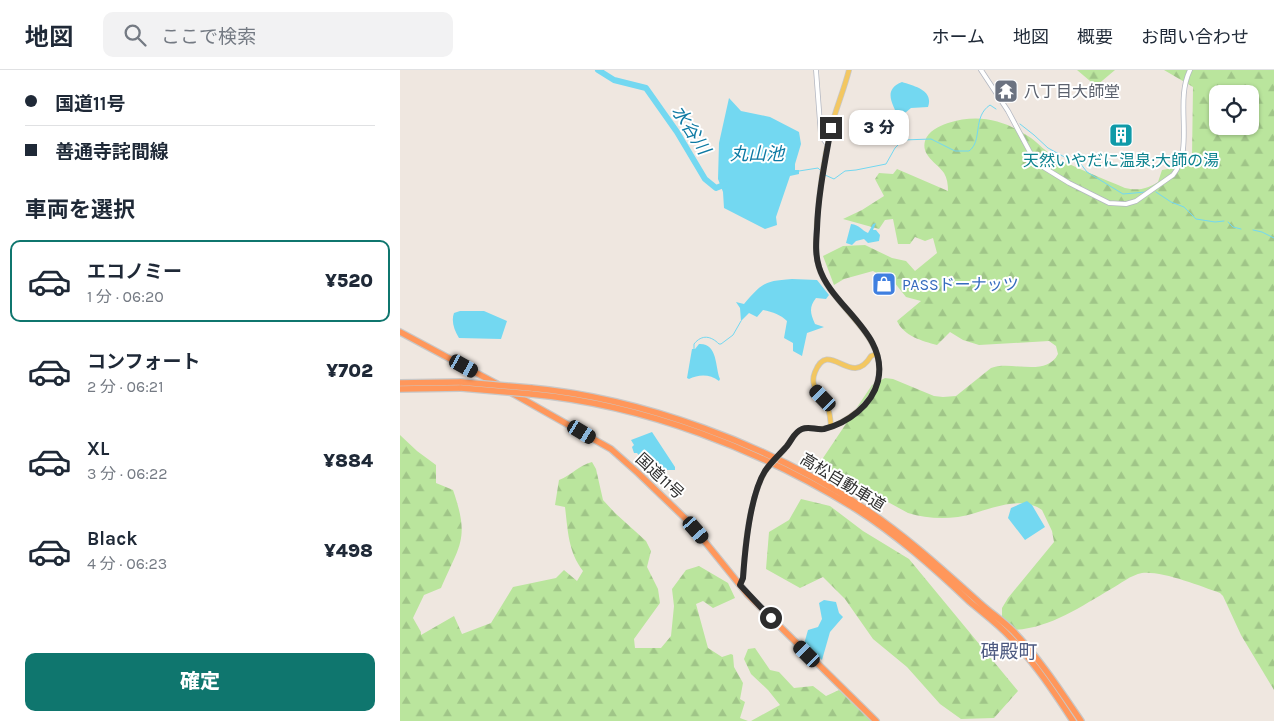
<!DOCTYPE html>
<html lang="ja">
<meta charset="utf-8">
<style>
body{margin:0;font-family:Karla,"Noto Sans JP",sans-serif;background:#f2f2f3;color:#1f2937;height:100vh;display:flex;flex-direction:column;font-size:19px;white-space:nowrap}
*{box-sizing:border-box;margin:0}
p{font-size:16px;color:#747a83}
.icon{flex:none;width:28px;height:28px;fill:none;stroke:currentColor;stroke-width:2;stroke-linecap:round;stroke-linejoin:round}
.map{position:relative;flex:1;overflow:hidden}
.details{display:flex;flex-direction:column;background:#fff;width:400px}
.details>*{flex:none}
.guide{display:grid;align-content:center;height:110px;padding:0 25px;background:#fff}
.fabs{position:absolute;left:809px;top:15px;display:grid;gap:10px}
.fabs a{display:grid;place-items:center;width:50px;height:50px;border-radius:10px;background:#fff;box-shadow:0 1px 4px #0004;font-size:25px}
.end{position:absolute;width:22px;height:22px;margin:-11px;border:6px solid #2d2d2d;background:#fff;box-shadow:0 0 0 2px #fff}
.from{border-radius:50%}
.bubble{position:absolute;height:35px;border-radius:10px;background:#fff;box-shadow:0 1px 4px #0004;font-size:16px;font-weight:800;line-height:35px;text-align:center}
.car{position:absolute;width:15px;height:30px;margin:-15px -8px;border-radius:6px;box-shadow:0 0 4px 1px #0007;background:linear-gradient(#222 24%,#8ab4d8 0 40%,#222 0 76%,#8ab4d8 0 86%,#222 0)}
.guide b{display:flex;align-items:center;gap:18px;height:48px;font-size:19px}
.guide b+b{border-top:1px solid #e0e1e3}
.guide i{width:12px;height:12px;background:#1f2937}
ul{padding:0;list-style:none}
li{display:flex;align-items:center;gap:15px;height:82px;margin:0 10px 8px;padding:0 15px;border:2px solid transparent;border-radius:10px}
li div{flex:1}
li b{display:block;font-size:19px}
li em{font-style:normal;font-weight:800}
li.current{border-color:#0f766e}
li>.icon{width:45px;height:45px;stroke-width:1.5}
h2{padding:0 25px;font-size:22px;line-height:60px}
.primary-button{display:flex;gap:10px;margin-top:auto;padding:10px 25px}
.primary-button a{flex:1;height:58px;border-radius:10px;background:#0f766e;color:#fff;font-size:20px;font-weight:800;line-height:58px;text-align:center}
header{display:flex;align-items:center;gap:30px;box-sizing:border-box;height:70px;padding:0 25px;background:#fff;border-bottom:1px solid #e0e1e3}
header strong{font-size:24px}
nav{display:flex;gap:28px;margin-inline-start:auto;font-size:18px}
.search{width:350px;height:45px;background:#f2f2f3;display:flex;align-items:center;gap:12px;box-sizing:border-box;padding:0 18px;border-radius:10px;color:#747a83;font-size:19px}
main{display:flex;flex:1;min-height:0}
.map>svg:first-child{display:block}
.forest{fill:url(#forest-firs);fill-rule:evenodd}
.water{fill:#73d8f1}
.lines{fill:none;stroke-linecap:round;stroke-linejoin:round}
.stream{stroke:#73d8f1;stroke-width:1}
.river{stroke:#73d8f1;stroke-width:6}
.minor-casing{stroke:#b3b7c1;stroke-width:5.5}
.major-casing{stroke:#c8c8c8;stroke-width:6}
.highway-casing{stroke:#c8c8c8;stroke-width:8}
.minor{stroke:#fff;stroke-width:4}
.major{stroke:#f3c761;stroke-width:4.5}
.highway{stroke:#ff975b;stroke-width:5.5}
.major-bridge-casing{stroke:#c8c8c8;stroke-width:6;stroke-linecap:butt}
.highway-bridge-casing{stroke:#c8c8c8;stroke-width:8;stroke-linecap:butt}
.major-bridge{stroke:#f3c761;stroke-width:4.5}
.highway-bridge{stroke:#ff975b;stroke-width:5.5}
.route{stroke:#2d2d2d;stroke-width:6}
.labels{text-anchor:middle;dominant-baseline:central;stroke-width:4;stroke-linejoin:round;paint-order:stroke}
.worship-label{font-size:16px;fill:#5b616d;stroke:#fff;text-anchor:start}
.culture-label{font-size:16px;fill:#0d838f;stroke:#fff}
.shop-label{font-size:16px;fill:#366cbe;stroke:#fff;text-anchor:start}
.street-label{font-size:16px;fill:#2d2d2d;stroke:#fff}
.water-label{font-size:18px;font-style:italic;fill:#0c79a3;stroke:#fff}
.quarter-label{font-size:19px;fill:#4c5980;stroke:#fff}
</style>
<header>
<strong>地図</strong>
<div class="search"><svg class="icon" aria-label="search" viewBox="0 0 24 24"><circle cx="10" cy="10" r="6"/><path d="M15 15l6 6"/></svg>ここで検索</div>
<nav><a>ホーム</a><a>地図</a><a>概要</a><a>お問い合わせ</a></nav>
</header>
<main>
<section class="details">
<div class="guide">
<b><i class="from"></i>国道11号</b>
<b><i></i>善通寺詫間線</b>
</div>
<h2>車両を選択</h2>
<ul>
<li class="current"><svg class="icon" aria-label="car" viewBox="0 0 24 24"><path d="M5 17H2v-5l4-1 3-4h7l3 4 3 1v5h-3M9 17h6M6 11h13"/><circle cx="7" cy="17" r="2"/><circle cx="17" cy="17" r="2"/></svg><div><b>エコノミー</b><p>1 分 · 06:20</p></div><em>¥520</em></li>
<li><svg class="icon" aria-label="car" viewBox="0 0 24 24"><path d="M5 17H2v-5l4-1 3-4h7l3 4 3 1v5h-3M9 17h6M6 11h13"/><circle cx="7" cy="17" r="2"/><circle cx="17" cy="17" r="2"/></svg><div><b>コンフォート</b><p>2 分 · 06:21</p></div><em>¥702</em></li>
<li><svg class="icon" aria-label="car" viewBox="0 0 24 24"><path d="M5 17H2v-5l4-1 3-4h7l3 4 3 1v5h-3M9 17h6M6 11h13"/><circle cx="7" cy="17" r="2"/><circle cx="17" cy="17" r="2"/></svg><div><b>XL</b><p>3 分 · 06:22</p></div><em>¥884</em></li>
<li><svg class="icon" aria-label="car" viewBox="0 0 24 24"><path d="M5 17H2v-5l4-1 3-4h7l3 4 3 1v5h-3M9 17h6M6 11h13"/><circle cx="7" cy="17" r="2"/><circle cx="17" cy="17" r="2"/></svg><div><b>Black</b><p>4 分 · 06:23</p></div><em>¥498</em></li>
</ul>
<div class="primary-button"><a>確定</a></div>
</section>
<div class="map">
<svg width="874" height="651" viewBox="0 0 874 651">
<defs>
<pattern id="forest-firs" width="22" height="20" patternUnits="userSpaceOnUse" patternTransform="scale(1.25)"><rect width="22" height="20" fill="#bae59d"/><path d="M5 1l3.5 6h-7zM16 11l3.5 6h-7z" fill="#a0c588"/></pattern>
</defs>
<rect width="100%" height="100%" fill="#efe7e0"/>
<path class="forest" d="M677 0H715L696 16Z
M764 0H874V620L841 565 823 526 820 523C800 516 763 501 742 503 731 505 720 514 711 519 680 537 649 559 612 560L602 550V538L608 528 654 472 652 461 642 440C618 423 584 443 558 447 541 449 524 448 508 443L424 397 421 391 472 315 485 308 493 309 534 326 543 327 556 326 591 298C611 290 646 308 658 284L656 276 649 271 579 275 563 270 550 262 537 275C522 271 504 266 497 251L521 231 506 227 494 212 473 201 444 209 434 215 423 186 443 176 465 175 492 188 506 191 515 201 537 183 533 168 525 171 515 167 510 174H498L493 149 485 150 479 159 443 149 462 140 484 126 475 109 479 103 493 104 497 99 548 121C548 114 547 108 544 103 537 93 521 86 525 71 528 61 539 56 548 53 579 43 605 50 631 68 639 74 646 82 655 87 678 99 702 108 725 118 738 121 747 119 758 112L762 100 785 96 792 87 793 17ZM818 24H850V56H818Z
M0 365 17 381 36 395V413L53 420C70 469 60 474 41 518L24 525 13 548 21 562V565L54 546 62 564 91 553 113 517 156 508 164 500 177 511 183 501C168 481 168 461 165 437L155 435 159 410C172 405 179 395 192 392L196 399 203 430 215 443 246 471 251 481 247 497 258 519 260 533 234 569 235 578H261L271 566 274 536 272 519 286 500 299 496 328 513 335 528 313 538 303 531 296 534 308 578 322 587 331 584 333 585 334 597 343 613 340 629 345 632 340 648 348 651H0Z
M401 429 430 436 463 461 509 489 618 621 594 648 561 649 540 634 507 597 473 569 445 529 423 507 400 518 366 499 369 462 389 450Z
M355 578 370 600 379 602 394 618 413 616 426 626 439 620 471 651H351L380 635 368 620 351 604 344 589 348 579Z"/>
<path class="water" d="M502 12C514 16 534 20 528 37L511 38 505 43V47L499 49C493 34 482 20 502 12Z
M329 28 341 41 370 47 399 62 401 74 395 94V100H399V104L390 106 376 147 377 155 365 159 324 138 323 122 318 109 319 73Z
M476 153 473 160H476L480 165 479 171 468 173 464 169 456 171 452 175 446 173 451 154C460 155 461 160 468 163L473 154Z
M392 209 417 210 429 225 426 229 416 228C409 237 410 243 415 254L424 257 407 263 402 286 393 281V273L384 268 387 251C381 245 373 242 363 240L357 247 349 243 341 251 340 238 336 232 344 234C362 213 364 211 392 209Z
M60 241H84L107 251 101 269 59 268C54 260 51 251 54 243Z
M299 274C318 273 315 297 320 309L319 311C310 304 299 304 289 309L287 308 292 279H295Z
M252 362 275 397V400H264L259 393 249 392 247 389H242L237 383H234L232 377 234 375 231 370Z
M627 431 632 435 645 457 625 470 608 448 611 438Z
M424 530 436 532 439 543 443 547 430 562 422 590 404 574 408 560 418 557 422 549 419 533Z"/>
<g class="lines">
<path class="stream" d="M620 54 634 65 648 78 670 90 680 93 687 102 723 124 746 122
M399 101 418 98 420 100
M425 105 434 109 445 101 456 100 486 94 495 78 503 70 531 69 555 81H569C583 71 572 47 590 35L596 39
M756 122 771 132 784 137 796 149 815 152 824 151
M828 152 833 157 841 159
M853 160 862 162 874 168
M294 279V274C302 264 311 266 319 274H321L333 265 341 251"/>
<path class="river" d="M198 0 214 10 246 18 277 62 305 109 316 118 326 114"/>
<g class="minor-casing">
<path id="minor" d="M416 0 421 66 428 75
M581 0 608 41 631 84 643 97 669 113 709 133 726 134 736 131 773 105C795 78 774 32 790 0"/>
</g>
<g class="major-casing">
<path id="major" d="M431 356C430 348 430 340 426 333 420 322 409 317 415 302 429 267 451 320 471 286L476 284
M383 381C389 374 394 362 402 359 409 356 415 360 421 359 437 358 463 340 471 326 503 273 433 242 419 198 415 183 416 167 417 152 419 121 424 89 431 58 436 38 444 20 449 0
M340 515 343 508C345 475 349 428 366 400"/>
</g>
<g class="highway-casing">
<path id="highway" d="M0 262 97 314
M0 313 61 312
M131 318C242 328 368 375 461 436 505 465 543 500 581 534 591 543 603 551 613 561 639 588 660 620 681 651
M0 319 61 318
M112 323 211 379 238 403 289 452 348 525 476 651
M131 324C245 335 359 379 456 439 497 465 534 498 570 532 583 543 598 554 610 567 634 592 654 622 673 651"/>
</g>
<use href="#minor" class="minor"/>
<use href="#major" class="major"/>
<use href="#highway" class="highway"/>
<g class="major-bridge-casing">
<path id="major-bridge" d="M366 400 383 381"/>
</g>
<g class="highway-bridge-casing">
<path id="highway-bridge" d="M61 312 131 318
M61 318 131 324"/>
</g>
<use href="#major-bridge" class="major-bridge"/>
<use href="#highway-bridge" class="highway-bridge"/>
</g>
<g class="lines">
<path class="route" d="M371 548 340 515 343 508C345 479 350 425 365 401 371 392 380 384 387 376 392 370 394 362 402 359 409 356 416 360 424 359 448 353 472 335 478 311 489 263 431 237 419 197 415 185 416 172 417 159 418 125 425 92 431 58"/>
</g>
<defs>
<g id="temple-square" transform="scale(1.25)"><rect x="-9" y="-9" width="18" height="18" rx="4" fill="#6b7280" stroke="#fff"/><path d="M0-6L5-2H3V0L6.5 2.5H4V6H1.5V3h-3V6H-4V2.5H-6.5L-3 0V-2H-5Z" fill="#fff"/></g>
<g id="building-square" transform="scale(1.25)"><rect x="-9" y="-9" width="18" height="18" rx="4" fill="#0f9aa8" stroke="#fff"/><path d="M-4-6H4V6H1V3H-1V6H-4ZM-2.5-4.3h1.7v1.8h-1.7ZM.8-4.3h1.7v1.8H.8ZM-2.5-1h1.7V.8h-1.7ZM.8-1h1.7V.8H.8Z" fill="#fff"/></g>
<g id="shop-square" transform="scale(1.25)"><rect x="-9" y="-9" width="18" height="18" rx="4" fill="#3f7fe0" stroke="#fff"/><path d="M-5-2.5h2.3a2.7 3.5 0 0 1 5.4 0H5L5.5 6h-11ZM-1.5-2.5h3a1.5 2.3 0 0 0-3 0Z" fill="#fff"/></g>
</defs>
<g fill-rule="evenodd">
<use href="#temple-square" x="606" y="21"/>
<use href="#building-square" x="721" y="65"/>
<use href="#shop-square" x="484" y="214"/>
</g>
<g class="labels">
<g class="worship-label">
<text x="624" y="21">八丁目大師堂</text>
</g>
<g class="culture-label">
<text x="721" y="90">天然いやだに温泉;大師の湯</text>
</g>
<g class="shop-label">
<text x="502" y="214">PASSドーナッツ</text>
</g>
<g class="street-label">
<text transform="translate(260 406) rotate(43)">国道11号</text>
<text transform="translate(443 412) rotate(31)">高松自動車道</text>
</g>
<g class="water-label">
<text transform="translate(291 60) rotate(57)">水谷川</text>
<text x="357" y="84">丸山池</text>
</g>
<g class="quarter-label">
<text x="609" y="582">碑殿町</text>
</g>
</g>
</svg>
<div class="fabs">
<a><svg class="icon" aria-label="locate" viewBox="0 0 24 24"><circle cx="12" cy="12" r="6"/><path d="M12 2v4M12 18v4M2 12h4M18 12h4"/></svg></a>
</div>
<i class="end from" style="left:371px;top:548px"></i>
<i class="end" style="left:431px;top:58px"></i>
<div class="bubble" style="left:449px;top:40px;width:60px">3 分</div>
<i class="car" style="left:64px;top:296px;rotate:119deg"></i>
<i class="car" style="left:423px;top:328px;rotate:316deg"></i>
<i class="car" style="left:182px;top:362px;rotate:121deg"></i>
<i class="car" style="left:296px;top:460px;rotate:139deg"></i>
<i class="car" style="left:407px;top:584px;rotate:315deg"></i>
</div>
</main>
